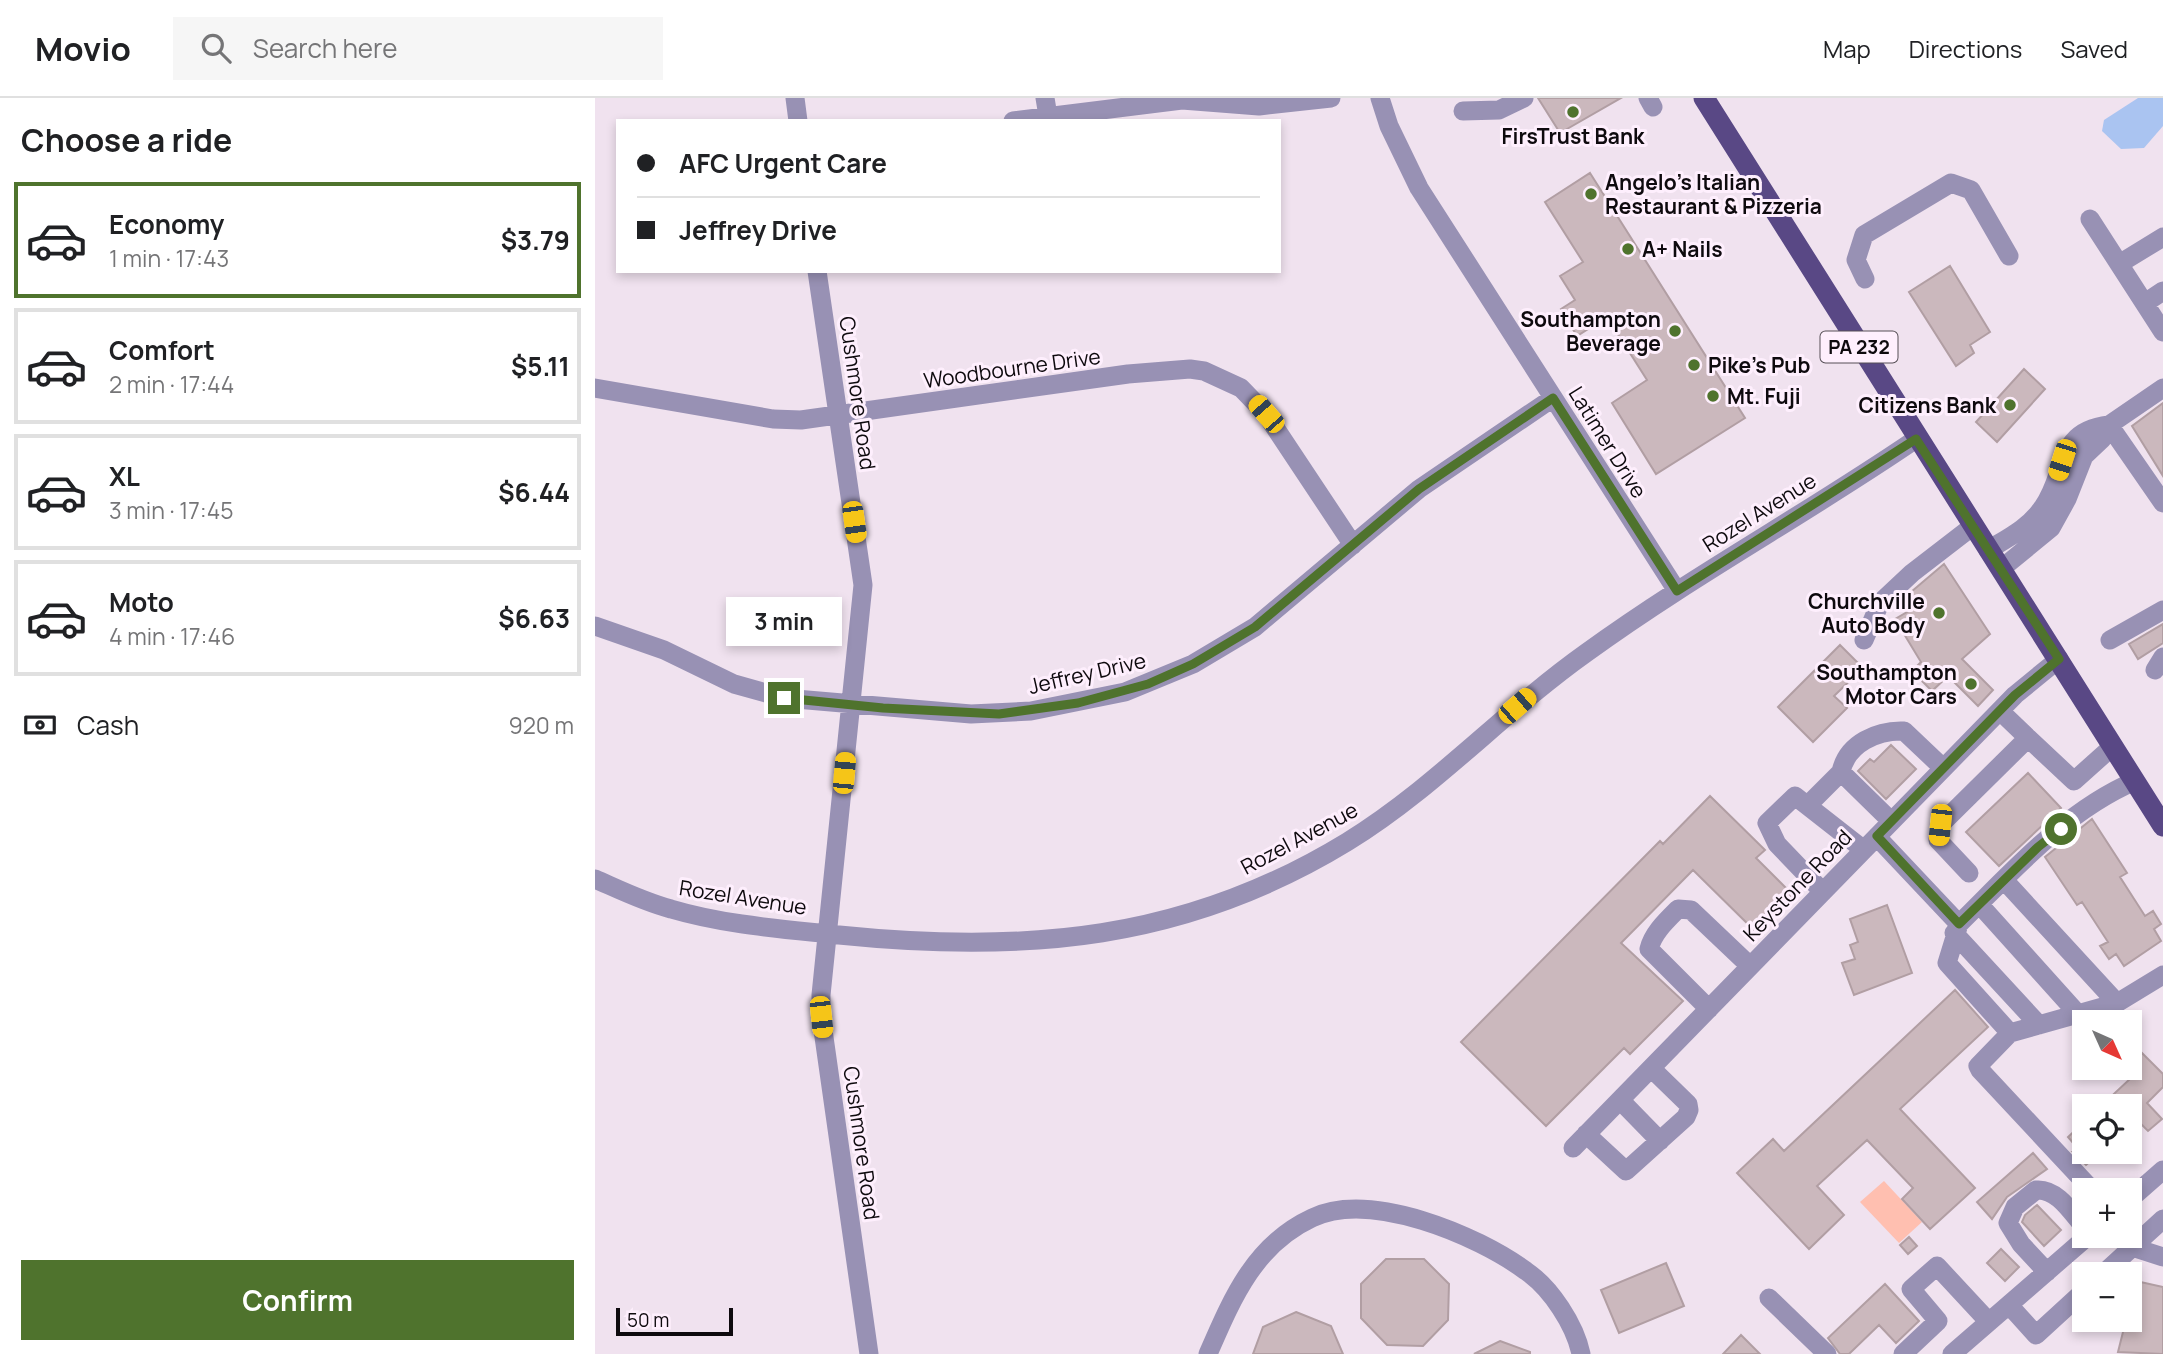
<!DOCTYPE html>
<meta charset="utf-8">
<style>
body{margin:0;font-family:Manrope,sans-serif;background:#f6f6f6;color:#202124;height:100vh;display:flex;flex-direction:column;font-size:26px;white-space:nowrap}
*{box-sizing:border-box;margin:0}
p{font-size:23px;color:#757577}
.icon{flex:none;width:38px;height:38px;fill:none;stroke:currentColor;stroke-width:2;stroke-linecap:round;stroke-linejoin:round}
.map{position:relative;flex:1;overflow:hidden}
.drawer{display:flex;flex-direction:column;background:#fff;width:595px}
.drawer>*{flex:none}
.guide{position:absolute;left:21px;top:21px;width:665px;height:154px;border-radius:0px;box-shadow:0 4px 10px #0003;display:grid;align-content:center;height:154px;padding:0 21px;background:#fff}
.needle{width:46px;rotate:135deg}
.fabs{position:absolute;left:1477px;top:912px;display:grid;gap:14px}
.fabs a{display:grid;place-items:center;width:70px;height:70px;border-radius:0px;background:#fff;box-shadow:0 4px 10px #0003;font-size:35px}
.scale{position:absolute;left:21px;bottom:18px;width:117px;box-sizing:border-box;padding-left:7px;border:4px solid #0e0a0e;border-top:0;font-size:19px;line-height:24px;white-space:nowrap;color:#0e0a0e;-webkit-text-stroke:5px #feeffd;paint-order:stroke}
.end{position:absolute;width:32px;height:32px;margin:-16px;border:9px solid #4f732d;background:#fff;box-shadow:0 0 0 4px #fff}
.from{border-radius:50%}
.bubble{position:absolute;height:49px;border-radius:0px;background:#fff;box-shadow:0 4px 10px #0003;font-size:23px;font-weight:700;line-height:49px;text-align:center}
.car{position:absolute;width:21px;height:42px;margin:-21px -10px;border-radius:9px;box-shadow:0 0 5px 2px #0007;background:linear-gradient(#f5c518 24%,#345 0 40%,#f5c518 0 76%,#345 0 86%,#f5c518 0)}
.guide b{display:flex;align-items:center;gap:24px;height:66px;font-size:26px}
.guide b+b{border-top:2px solid #e0e0e0}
.guide i{width:18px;height:18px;background:#202124}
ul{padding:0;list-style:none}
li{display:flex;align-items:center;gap:21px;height:116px;margin:0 14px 10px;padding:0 7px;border:4px solid #e0e0e0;border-radius:0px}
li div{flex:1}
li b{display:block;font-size:26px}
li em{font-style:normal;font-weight:700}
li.current{border-color:#4f732d}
li>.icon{width:63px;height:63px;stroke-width:1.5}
h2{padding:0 21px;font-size:32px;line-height:84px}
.pay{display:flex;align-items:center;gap:18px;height:77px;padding:0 21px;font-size:26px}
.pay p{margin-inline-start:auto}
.cta{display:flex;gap:14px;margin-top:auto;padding:14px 21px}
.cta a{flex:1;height:80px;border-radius:0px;background:#4f732d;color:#fff;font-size:28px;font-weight:700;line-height:80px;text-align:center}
header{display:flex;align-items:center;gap:42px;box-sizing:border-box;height:98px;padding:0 35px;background:#fff;border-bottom:2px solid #e0e0e0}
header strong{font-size:33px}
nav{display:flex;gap:38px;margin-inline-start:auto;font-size:24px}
.search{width:490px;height:63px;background:#f6f6f6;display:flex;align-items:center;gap:18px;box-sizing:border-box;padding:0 24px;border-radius:0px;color:#757577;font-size:26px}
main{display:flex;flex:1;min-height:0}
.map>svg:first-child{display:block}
.green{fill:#ffbfb0}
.water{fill:#aac4f1}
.building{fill:#cbb8bd;stroke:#b19ea3;stroke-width:2}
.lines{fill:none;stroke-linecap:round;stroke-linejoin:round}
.minor{stroke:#9891b4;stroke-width:19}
.major{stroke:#594885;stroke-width:21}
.route{stroke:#4f732d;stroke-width:9}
.poi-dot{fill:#4f732d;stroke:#feeffd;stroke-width:2.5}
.labels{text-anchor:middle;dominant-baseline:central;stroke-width:6;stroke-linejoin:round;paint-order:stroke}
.shield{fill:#feeffd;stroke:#564f56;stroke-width:2}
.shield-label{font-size:19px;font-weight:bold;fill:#0e0a0e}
.poi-label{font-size:21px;font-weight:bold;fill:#0e0a0e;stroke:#feeffd;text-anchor:start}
.street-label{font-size:21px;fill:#0e0a0e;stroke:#feeffd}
</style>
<header>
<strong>Movio</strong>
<div class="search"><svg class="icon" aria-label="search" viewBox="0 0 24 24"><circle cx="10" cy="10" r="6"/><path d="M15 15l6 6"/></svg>Search here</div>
<nav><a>Map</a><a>Directions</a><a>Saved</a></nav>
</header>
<main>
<section class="drawer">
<h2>Choose a ride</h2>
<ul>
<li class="current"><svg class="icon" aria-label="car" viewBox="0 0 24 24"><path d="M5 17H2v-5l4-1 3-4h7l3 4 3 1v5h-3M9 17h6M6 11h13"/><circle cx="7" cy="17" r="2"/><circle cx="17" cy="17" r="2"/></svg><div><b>Economy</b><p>1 min · 17:43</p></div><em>$3.79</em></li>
<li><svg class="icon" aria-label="car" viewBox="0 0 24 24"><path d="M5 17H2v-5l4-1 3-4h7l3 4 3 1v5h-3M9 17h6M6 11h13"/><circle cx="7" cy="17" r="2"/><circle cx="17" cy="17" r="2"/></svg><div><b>Comfort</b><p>2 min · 17:44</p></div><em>$5.11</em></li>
<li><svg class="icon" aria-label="car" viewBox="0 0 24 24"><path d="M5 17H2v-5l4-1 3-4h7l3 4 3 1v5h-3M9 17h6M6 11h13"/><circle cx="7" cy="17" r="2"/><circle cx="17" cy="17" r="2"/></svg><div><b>XL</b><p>3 min · 17:45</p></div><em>$6.44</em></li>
<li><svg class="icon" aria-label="car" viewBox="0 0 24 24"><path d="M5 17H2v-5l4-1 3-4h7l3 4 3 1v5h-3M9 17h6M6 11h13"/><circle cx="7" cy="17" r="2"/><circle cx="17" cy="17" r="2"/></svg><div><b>Moto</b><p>4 min · 17:46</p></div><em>$6.63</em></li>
</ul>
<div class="pay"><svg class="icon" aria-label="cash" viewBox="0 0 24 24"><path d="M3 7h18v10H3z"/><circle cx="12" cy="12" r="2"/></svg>Cash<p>920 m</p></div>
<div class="cta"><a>Confirm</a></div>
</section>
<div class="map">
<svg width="1568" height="1256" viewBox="0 0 1568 1256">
<rect width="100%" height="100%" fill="#f0e2ef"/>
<path class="green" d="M1289 1083 1327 1124 1304 1145 1265 1104Z"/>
<path class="water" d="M1543 0H1568V28L1549 50 1526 51 1507 33 1509 22Z"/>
<path class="building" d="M943 0H1026L965 35Z
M995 75 1150 320 1061 376 1017 305 1052 282 1012 219 982 238 966 211 980 202 965 178 988 164 950 104Z
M1355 168 1395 234 1375 247 1379 255 1361 268 1314 194Z
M1429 271 1450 291 1402 344 1381 324Z
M1568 305V378L1537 328Z
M1349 466 1395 536 1367 561 1398 592 1383 608 1353 578 1337 593 1317 573 1326 564 1300 521 1312 514 1303 505Z
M1568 526V545L1543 561 1534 546Z
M1245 547 1268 570 1239 598 1252 610 1218 644 1183 609Z
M1296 647 1321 671 1291 701 1263 673 1275 661 1279 664Z
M1433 675 1466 710 1404 768 1371 734Z
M1115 698 1170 752 1161 760 1198 797 1161 834 1098 772 1026 845 1088 903 1035 956 1029 950 951 1028 866 944 1065 743 1068 746Z
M1497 721 1532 775 1525 779 1550 818 1558 813 1566 826 1559 831 1566 843 1529 868 1521 856 1514 861 1505 848 1513 844 1487 804 1482 807 1450 759Z
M1292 807 1317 875 1259 897 1247 865 1260 861 1255 847 1263 844 1255 821Z
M1360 892 1393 929 1305 1011 1380 1090 1335 1131 1307 1101 1318 1090 1272 1042 1222 1088 1249 1117 1214 1151 1142 1075 1178 1041 1189 1053Z
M1547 955 1568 976V989L1552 1005 1567 1021 1553 1033 1541 1021 1535 1027V1008H1506L1536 980 1529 973Z
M1489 1024V1054H1506L1491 1067 1478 1054H1486L1473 1039Z
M1438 1055 1452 1071 1412 1099 1397 1121 1382 1104Z
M1442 1107 1466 1132 1449 1148 1427 1124 1430 1117Z
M1314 1139 1322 1148 1313 1156 1305 1147Z
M1406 1151 1424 1169 1410 1183 1392 1165Z
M791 1161H829L854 1186 853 1222 828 1248 792 1247 766 1220V1186Z
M1071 1165 1089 1208 1024 1235 1006 1192Z
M1541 1183 1568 1189V1256L1523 1254 1531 1222H1535Z
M1290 1186 1324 1223 1301 1245 1284 1227 1254 1256H1245L1233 1240Z
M701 1214 736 1228 748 1256H658L668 1229Z
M1146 1237 1165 1256H1128Z
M905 1243 935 1254V1256H879Z"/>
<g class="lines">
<path class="minor" d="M200 0 203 23
M450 0 453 18
M785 0 794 28 824 90 1082 493
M1053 0 1058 9
M868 13 904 12 929 0
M418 23 587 2 664 8 736 0
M1495 121 1568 234
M1524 166 1568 139
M222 173 268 487 226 897V918L274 1256
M1270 181 1261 162 1269 137 1356 85 1376 92 1414 158
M1550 205 1568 193
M0 290 178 321 206 322 533 276 595 271 609 273 646 290 671 316 758 447
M1514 327 1568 405
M1393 452C1413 440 1435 429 1448 409 1472 376 1460 333 1514 327
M1406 471 1456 430 1472 401 1489 358 1507 341 1514 327 1568 290
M0 528 69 552 139 586 189 600 376 616 436 613 530 594 598 566 660 529 824 391 958 300
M1269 542 1285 505 1317 475 1378 428
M1515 542 1568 512
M1560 572 1568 559
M1405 613 1433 640
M1213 707 1246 674
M1296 723 1246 674C1252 645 1283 632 1309 633L1348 670
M1282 739 1364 826 1352 865 1415 935 1522 905 1568 877
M1374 775 1343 742 1345 727 1433 640 1479 683 1518 648
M0 781C25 792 49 804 76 811 130 827 188 831 244 837 430 856 590 843 752 744 840 690 908 614 991 555 1097 478 1213 415 1321 341
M1409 782 1522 905
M1228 794 1182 746 1172 725 1200 698 1269 752
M1384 806 1483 916
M1364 826C1417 774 1470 713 1540 683
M1359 835 1444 927
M1114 911 1054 851C1058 835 1071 823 1083 811L1096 812 1155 868
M1415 935 1383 968 1385 972 1497 1092
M1025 1002 1065 1043
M991 1036 1031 1073 1091 1019 1094 1012 1093 1006 1056 970
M978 1050 1420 597 1464 561
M1535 1101 1568 1072
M1527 1138 1537 1149 1568 1159
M1452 1174 1426 1146 1413 1125 1420 1109 1441 1092C1462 1090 1477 1115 1489 1129
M1508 1176 1568 1121
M1174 1200 1232 1256
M1414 1207 1441 1237 1489 1193
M613 1256C637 1201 659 1147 717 1120 775 1092 882 1137 931 1173 956 1190 980 1227 986 1256
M1308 1256 1343 1223 1316 1191 1342 1168 1394 1224
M1357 1256 1493 1138"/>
<path class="major" d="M1109 0 1568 728"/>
</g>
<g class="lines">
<path class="route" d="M189 600 288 610 404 616 483 605 553 586 598 566 660 529 824 391 958 300 1082 493 1321 341 1464 561 1420 597 1282 738 1364 826 1443 749 1466 731"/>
</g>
<g class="poi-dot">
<circle cx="978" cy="14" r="7"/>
<circle cx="996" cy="96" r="7"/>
<circle cx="1033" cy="151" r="7"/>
<circle cx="1080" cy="233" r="7"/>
<circle cx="1099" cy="267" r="7"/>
<circle cx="1118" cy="298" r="7"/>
<circle cx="1415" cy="307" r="7"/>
<circle cx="1344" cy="515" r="7"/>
<circle cx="1376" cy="586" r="7"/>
</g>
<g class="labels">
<rect class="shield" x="1225.5" y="233.5" width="77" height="31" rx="5"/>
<g class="shield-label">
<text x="1264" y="249">PA 232</text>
</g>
<g class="poi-label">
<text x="978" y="38" text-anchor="middle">FirsTrust Bank</text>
<text x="1010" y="84">Angelo's Italian<tspan x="1010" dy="24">Restaurant &amp; Pizzeria</tspan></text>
<text x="1047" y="151">A+ Nails</text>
<text x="1066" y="221" text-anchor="end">Southampton<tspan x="1066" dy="24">Beverage</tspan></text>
<text x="1113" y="267">Pike's Pub</text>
<text x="1132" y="298">Mt. Fuji</text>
<text x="1401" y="307" text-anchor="end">Citizens Bank</text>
<text x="1330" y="503" text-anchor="end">Churchville<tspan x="1330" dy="24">Auto Body</tspan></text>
<text x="1362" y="574" text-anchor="end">Southampton<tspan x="1362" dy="24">Motor Cars</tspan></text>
</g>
<g class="street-label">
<text transform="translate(417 270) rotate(-8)">Woodbourne Drive</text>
<text transform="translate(263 295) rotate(82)">Cushmore Road</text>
<text transform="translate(1013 344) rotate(58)">Latimer Drive</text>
<text transform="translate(1164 414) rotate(-32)">Rozel Avenue</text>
<text transform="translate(492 575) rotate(-13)">Jeffrey Drive</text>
<text transform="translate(704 740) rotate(-28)">Rozel Avenue</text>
<text transform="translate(1202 787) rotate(-46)">Keystone Road</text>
<text transform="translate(148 799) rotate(9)">Rozel Avenue</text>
<text transform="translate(267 1045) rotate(82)">Cushmore Road</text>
</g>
</g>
</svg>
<div class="fabs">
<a><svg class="needle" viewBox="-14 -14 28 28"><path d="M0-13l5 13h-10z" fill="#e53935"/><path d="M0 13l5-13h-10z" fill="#757577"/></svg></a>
<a><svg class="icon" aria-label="locate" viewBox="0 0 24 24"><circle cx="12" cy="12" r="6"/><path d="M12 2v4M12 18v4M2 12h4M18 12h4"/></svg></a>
<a>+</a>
<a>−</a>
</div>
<div class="scale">50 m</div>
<i class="end from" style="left:1466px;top:731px"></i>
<i class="end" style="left:189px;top:600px"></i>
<div class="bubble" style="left:131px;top:499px;width:116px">3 min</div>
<i class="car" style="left:671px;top:316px;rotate:319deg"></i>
<i class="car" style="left:1467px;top:362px;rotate:198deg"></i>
<i class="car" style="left:259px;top:424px;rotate:172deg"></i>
<i class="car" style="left:922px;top:608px;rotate:49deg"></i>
<i class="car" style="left:249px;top:675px;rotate:5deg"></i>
<i class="car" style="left:1345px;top:727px;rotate:186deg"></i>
<i class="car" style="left:226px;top:919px;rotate:174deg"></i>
<div class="guide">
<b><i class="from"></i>AFC Urgent Care</b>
<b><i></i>Jeffrey Drive</b>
</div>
</div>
</main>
